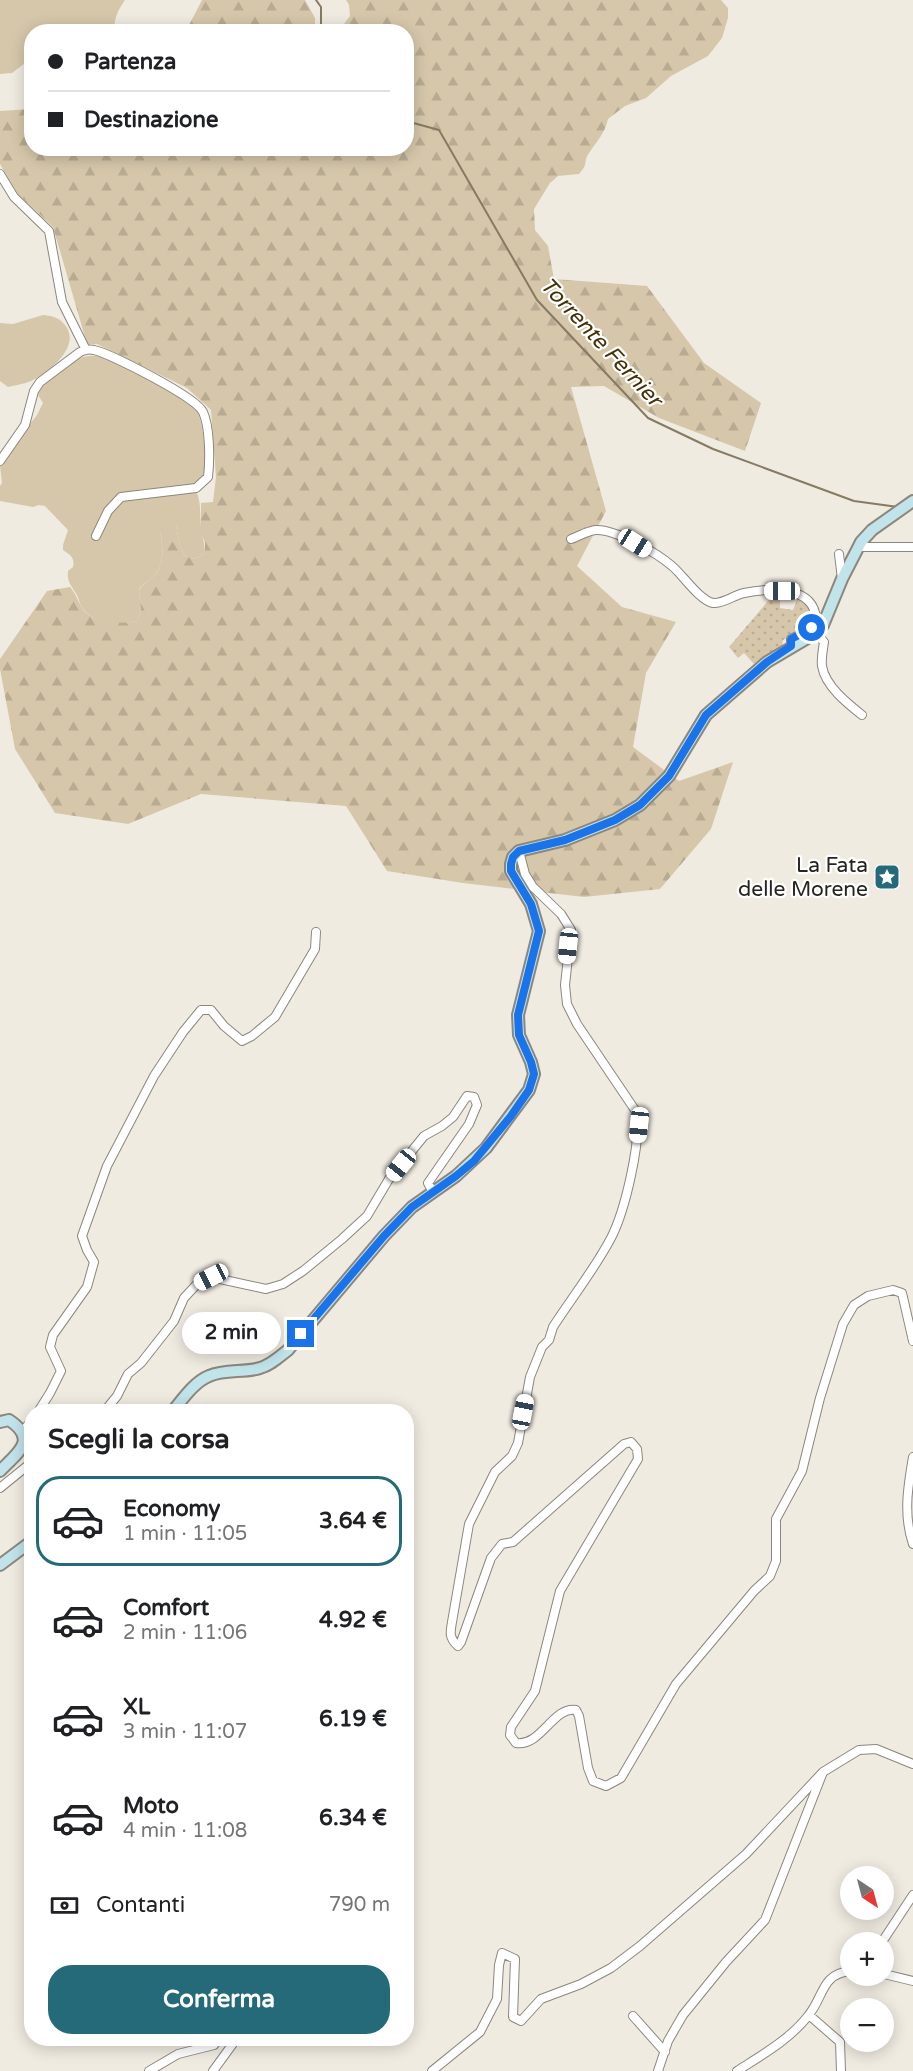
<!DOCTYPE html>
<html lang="it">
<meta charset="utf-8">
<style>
body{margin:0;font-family:"Varela Round",sans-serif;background:#f6f6f6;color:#202124;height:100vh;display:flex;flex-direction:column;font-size:22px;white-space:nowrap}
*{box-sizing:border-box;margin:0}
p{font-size:20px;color:#757577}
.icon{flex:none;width:33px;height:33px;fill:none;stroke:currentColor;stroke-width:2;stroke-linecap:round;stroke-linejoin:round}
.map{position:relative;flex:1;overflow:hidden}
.sheet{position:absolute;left:24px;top:1404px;width:390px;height:642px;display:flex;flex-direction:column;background:#fff;border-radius:24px;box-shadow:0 3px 15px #0003}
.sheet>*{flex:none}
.guide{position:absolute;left:24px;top:24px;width:390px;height:132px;border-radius:24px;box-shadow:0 3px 15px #0003;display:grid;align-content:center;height:132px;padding:0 24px;background:#fff}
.needle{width:39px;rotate:144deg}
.buttons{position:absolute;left:840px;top:1866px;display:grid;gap:12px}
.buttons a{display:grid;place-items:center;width:54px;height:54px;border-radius:50%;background:#fff;box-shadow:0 3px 15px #0003;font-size:30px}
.end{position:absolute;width:27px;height:27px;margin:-14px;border:8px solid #1a73e8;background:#fff;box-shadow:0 0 0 3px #fff}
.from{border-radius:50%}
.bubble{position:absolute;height:42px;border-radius:21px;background:#fff;box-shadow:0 3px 15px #0003;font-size:20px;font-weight:700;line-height:42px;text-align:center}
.car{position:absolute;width:18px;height:36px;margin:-18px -9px;border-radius:8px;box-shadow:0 0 4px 2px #0007;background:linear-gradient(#fff 24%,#345 0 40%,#fff 0 76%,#345 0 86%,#fff 0)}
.guide b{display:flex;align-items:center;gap:21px;height:57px;font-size:22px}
.guide b+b{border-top:2px solid #e0e0e0}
.guide i{width:15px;height:15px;background:#202124}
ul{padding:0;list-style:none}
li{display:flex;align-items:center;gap:18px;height:90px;margin:0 12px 9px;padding:0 12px;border:3px solid transparent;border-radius:24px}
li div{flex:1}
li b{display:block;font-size:22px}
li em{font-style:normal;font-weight:700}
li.current{border-color:#246a79}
li>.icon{width:54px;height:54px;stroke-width:1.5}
h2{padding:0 24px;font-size:27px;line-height:72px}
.pay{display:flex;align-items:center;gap:15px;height:66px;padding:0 24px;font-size:22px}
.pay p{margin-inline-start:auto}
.button{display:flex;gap:12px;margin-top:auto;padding:12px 24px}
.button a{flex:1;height:69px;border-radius:24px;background:#246a79;color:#fff;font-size:24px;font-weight:700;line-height:69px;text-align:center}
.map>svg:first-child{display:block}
.grass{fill:#d6c7aa}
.forest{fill:url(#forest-firs)}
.park{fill:url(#park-dots)}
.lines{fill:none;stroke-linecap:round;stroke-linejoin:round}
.stream{stroke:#867a62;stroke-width:2}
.street-casing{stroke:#8b877e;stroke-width:10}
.secondary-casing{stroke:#8b877e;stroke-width:14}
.street{stroke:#fff;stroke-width:8}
.secondary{stroke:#c1e3ea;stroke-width:10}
.route{stroke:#1a73e8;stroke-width:8}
.labels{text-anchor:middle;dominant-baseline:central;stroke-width:4.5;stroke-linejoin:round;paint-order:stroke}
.poi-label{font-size:21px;fill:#252420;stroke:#fff;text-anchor:end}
.water-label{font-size:22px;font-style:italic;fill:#443206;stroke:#fff}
</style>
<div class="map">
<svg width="913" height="2071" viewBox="0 0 913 2071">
<defs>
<pattern id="forest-firs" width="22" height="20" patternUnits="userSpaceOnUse" patternTransform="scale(1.5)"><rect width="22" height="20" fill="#d6c7aa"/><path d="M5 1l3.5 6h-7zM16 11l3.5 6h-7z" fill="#b8ab92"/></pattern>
<pattern id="park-dots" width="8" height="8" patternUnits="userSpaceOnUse" patternTransform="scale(1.5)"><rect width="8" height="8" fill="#d6c7aa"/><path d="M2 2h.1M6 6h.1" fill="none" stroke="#b8ab92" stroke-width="1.8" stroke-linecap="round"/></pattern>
</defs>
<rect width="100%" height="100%" fill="#f0ebe1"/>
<path class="grass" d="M0 0H125C118 10 113 20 115 31L32 32 31 65 25 63 12 73 0 74Z
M43 315C54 316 61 318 67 328 79 349 48 372 31 381 24 384 15 385 8 387L0 381V323L13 324Z
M99 355 147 377 191 403 198 411 202 427 207 461 205 474 197 493C202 506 199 519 202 533 203 540 205 546 205 553L195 559 185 556 180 546 176 525 160 533C163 545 165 566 154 576 148 581 144 583 139 589L141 611 137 621C122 626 93 623 83 609 79 604 79 597 75 592 70 584 67 581 68 571L73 567C75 557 70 555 63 550V545L68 530 45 506 39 505 33 507 0 501V486L2 483 0 466 7 453 37 415 43 403 38 395C44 381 62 366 76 359 83 356 91 356 99 355Z"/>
<path class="forest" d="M202 0H305L315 18V31H186Z
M346 0H721L728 8V18L722 38 708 56 671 76 646 98 625 106 608 119C605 133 597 141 589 153 583 162 589 163 579 174L558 176 550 183 534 209 535 230 548 246 554 279 647 286 704 363 761 403 745 451 659 418 604 386 571 387 606 511 577 566 622 607 676 622 646 673 633 747 679 781 733 762 711 829 660 889 584 897 463 883 387 871 346 806 201 794 128 824 55 813 15 749 0 669V659L47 591 70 587C77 595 79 605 85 612 95 622 124 625 137 621L141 611 139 590C144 583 148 581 154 576 165 566 163 545 160 532L165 523 176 525 180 546 185 556 195 559 205 553V543L201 532V503L213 502 216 477 211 410 187 388 97 344H87L53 227 18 194 0 164V111L31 109 32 148H406V32L347 31 344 24 350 16 349 5Z"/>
<path class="park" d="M773 595 780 596V608L793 610 798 597C830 618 803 631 783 640L782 646 754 664 744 653 738 658 729 647Z"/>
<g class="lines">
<path class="stream" d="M316 0 321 7V32
M406 121 439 130 537 300 648 418 713 449 854 501 898 507"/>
<g class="street-casing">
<path id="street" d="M0 174 14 197 49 231 62 302 86 350
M0 461 25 425 34 391 40 382 80 352C84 350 89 349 94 350 111 354 196 397 203 412 210 427 210 460 208 477L196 488 121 497 108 511 96 536
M571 539C580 536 588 530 597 530 617 530 657 553 672 566 683 575 699 600 713 603 723 604 734 595 744 593 768 588 814 585 816 619L807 631 791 639V646
M858 547H913
M839 554 842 579
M816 633 824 642C823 649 821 659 822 666 825 686 848 704 862 715
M519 851 525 874 533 887 561 914 571 930 565 985 567 1004 577 1024 637 1113C641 1143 625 1211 611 1238 596 1267 571 1299 553 1327L549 1340 542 1347 530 1377 518 1443 512 1456 495 1472 469 1524 452 1622C450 1633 449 1638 458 1646L461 1642 491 1558 502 1544 513 1542 624 1444 631 1442 637 1449 638 1459 560 1591 535 1691 511 1727 510 1735 516 1743C541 1747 553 1706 576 1710L579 1716 588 1768 593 1781 606 1786 621 1778 676 1684 754 1591 770 1576 776 1561V1519L802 1471 820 1398 843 1324 854 1305 868 1296 893 1290 902 1293 913 1341
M38 1412 50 1393 61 1371 50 1347 53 1335 87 1287 94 1262 87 1250 82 1236 107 1166 154 1076 183 1032 201 1010H211L224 1026 242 1041 252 1036 275 1017 315 949 316 932
M104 1412 117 1396 128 1374 141 1363 174 1321 184 1298 197 1284 211 1277 266 1289 283 1284 303 1271 342 1239 367 1216 389 1179 424 1136 442 1126 453 1117 467 1096 474 1097 477 1105 469 1124 428 1183 433 1192
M22 1431 32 1421
M913 1457C908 1486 903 1515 913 1544
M0 1488 32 1462
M882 1942 913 1895
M884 1974 913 1981
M809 2015 840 2042 841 2071
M633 2016 665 2052
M149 2071 178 2054 214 2045 219 2038
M213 2071 237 2038
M432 2071 480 2032 497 1999 499 1965 502 1953 515 1959 513 2017 521 2021 541 1999 581 1984 611 1968 640 1946 746 1854 823 1772
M658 2071 668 2041 683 2015 726 1962 765 1920 823 1772 859 1750 876 1749 913 1764
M737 2071C762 2055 789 2040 808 2016 824 1997 821 1974 850 1971"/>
</g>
<g class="secondary-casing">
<path id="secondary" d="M172 1412C182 1400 194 1382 209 1376 225 1369 244 1373 260 1368 271 1365 279 1357 288 1350L384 1236 412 1207 456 1176 486 1148 529 1090 534 1074 531 1062 519 1035 518 1015 539 931 531 904 511 871V864L513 857 519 851 565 840 615 820 640 805 669 776 706 715 767 662 816 633 823 625 842 579 861 542 872 530 913 501
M0 1422 9 1420C39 1440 17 1453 0 1471
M0 1565 32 1541"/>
</g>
<use href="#street" class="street"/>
<use href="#secondary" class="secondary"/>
</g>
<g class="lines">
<path class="route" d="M301 1334 384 1236 412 1207 456 1176 474 1161 511 1116 529 1090 534 1074 531 1062 519 1035 518 1015 539 931 531 904 511 871V864L513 857 519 851 565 840 615 820 640 805 669 776 706 715 767 662 791 646V639L812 628"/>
</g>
<defs>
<g id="sight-square" transform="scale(1.35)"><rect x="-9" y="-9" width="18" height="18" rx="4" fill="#246a79" stroke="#fff"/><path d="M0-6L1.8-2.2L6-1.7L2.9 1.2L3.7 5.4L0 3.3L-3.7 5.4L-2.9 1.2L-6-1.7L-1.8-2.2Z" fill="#fff"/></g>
</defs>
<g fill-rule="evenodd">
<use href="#sight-square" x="887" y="877"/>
</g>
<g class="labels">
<g class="poi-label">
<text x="868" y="865">La Fata<tspan x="868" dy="24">delle Morene</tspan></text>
</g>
<g class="water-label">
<text transform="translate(601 342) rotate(47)">Torrente Fernier</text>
</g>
</g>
</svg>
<div class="buttons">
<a><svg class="needle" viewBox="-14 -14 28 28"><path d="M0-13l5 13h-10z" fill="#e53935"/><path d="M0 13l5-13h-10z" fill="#757577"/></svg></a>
<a>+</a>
<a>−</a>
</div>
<i class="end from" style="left:812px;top:628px"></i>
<i class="end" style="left:301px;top:1334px"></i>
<div class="bubble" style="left:182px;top:1312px;width:99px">2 min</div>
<i class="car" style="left:635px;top:543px;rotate:122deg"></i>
<i class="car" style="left:782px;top:591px;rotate:270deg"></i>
<i class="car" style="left:568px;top:946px;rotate:186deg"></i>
<i class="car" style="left:639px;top:1125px;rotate:186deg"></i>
<i class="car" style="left:401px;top:1165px;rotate:219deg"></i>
<i class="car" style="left:211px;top:1277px;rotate:243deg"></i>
<i class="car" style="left:523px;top:1412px;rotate:11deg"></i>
<div class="guide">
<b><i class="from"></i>Partenza</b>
<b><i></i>Destinazione</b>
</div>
<section class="sheet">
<h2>Scegli la corsa</h2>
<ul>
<li class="current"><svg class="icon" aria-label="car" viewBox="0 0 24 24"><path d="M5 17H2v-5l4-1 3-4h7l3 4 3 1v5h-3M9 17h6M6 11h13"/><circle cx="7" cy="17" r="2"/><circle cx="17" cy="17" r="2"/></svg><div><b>Economy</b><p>1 min · 11:05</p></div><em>3.64 €</em></li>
<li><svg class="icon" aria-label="car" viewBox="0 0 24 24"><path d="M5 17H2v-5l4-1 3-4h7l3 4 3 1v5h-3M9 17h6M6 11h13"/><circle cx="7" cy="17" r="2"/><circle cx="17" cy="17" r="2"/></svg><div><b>Comfort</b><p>2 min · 11:06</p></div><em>4.92 €</em></li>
<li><svg class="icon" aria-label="car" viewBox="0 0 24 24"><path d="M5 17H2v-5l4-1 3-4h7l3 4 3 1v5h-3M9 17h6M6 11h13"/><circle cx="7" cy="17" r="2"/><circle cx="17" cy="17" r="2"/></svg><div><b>XL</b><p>3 min · 11:07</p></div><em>6.19 €</em></li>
<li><svg class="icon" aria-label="car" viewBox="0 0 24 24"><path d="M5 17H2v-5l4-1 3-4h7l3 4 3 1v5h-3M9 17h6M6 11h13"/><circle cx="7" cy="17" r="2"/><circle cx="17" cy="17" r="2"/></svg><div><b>Moto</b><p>4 min · 11:08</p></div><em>6.34 €</em></li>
</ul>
<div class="pay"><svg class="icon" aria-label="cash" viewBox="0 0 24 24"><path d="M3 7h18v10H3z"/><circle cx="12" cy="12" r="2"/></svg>Contanti<p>790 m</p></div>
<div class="button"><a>Conferma</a></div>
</section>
</div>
